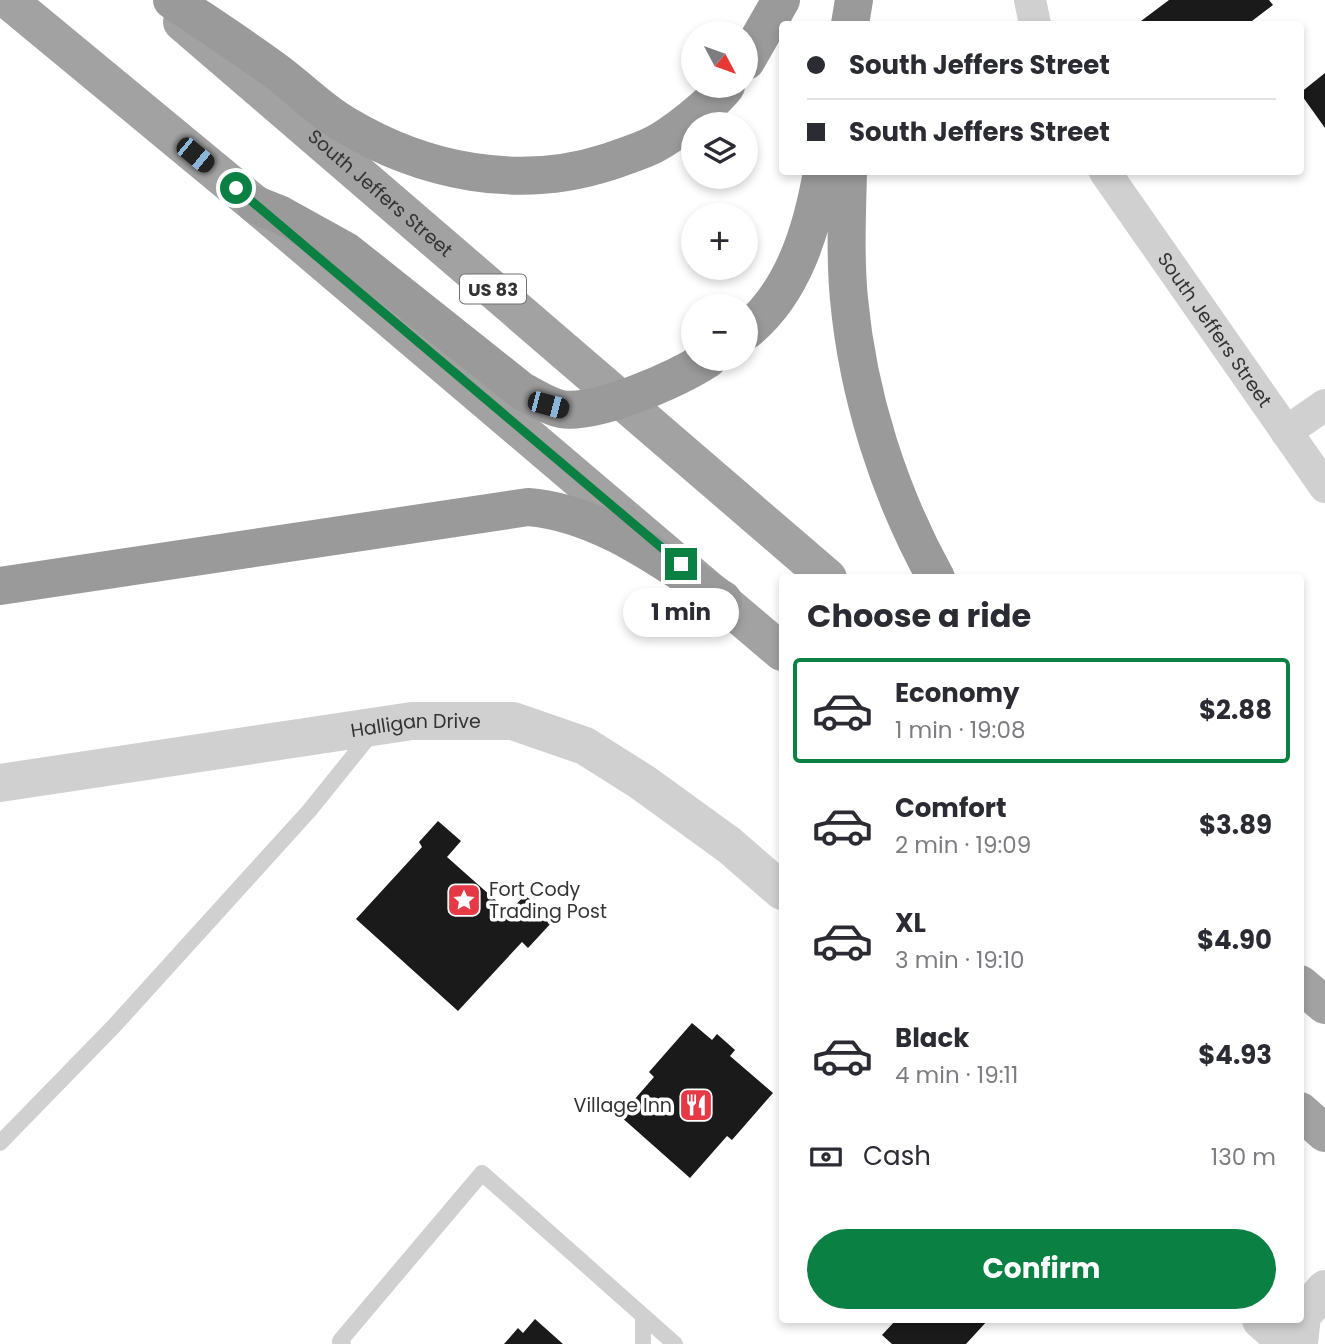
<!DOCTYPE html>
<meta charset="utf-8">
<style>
body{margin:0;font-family:Poppins,sans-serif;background:#f2f2f3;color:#2b2b33;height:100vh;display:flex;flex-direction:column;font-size:26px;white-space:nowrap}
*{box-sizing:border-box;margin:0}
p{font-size:23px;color:#7c7c81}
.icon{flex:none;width:38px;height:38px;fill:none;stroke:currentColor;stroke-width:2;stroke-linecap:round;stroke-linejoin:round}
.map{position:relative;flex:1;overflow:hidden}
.drawer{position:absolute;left:779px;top:574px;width:525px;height:749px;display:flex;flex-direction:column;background:#fff;border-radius:7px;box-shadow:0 4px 10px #0003}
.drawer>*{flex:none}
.top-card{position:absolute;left:779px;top:21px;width:525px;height:154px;border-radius:7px;box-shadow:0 4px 10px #0003;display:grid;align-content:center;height:154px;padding:0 28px;background:#fff}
.needle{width:46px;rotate:131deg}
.controls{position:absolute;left:681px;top:21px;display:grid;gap:14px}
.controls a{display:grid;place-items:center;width:77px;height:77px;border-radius:50%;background:#fff;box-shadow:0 4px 10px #0003;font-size:35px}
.end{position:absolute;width:32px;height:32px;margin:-16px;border:9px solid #0b8043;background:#fff;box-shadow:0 0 0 4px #fff}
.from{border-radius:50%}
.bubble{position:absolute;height:49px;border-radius:24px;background:#fff;box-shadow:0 4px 10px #0003;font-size:23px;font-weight:700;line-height:49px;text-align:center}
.car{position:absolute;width:21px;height:42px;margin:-21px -10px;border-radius:9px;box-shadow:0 0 5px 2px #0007;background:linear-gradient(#222 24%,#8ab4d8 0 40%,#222 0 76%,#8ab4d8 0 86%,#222 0)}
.top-card b{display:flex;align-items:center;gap:24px;height:66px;font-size:26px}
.top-card b+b{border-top:2px solid #e1e1e2}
.top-card i{width:18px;height:18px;background:#2b2b33}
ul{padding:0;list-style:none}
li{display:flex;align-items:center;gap:21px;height:105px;margin:0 14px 10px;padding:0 14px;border:4px solid transparent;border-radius:7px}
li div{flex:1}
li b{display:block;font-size:26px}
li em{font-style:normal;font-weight:700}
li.current{border-color:#0b8043}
li>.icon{width:63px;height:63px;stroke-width:1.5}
h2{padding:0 28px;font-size:32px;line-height:84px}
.pay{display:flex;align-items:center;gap:18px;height:77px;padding:0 28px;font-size:26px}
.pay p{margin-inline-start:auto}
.button{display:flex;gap:14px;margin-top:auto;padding:14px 28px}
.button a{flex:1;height:80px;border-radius:42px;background:#0b8043;color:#fff;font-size:28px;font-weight:700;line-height:80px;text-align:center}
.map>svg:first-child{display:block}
.building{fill:#1a1a1a}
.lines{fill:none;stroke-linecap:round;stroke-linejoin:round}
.service{stroke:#d0d0d0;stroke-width:16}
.minor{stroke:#d0d0d0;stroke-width:32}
.tertiary{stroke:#d0d0d0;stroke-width:38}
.trunk{stroke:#a2a2a2;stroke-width:38}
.motorway{stroke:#9a9a9a;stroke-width:38}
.route{stroke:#0b8043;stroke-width:9}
.labels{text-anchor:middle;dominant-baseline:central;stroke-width:7;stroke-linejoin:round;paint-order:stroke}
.shield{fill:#fff;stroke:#707070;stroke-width:2}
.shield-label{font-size:18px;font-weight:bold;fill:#333}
.street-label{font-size:19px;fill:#333;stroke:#fff}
.poi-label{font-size:19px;fill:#333;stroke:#fff;text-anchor:start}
</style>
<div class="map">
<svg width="1325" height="1344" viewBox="0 0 1325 1344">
<rect width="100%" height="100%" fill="#fff"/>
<path class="building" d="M1169 0H1269L1273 5 1248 24H1137Z
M1325 73V128L1300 93Z
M438 821 461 841 447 857 509 912 525 895 553 921 528 948 522 942 458 1011 356 919 422 847 419 842Z
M692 1023 712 1040 717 1034 735 1050 730 1056 773 1093 732 1140 727 1136 690 1178 620 1116 654 1077 649 1072Z
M535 1319 563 1344H504L518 1328 523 1333Z
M896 1320H988L966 1344H892L882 1335Z"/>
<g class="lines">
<path class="service" d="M0 1143 114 1026 309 811 371 734
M643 1317V1344
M343 1344 340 1341 482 1173 675 1344"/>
<g class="minor">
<path d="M1030 0 1035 24"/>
<path id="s1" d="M1105 172 1325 487"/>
<path d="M1286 432 1325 405"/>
</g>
<g class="tertiary">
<path id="s2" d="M0 783 412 721H513L585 746 642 782 729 845 782 891"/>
<path d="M1261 1320 1288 1344"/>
<path d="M1299 1344 1302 1315 1325 1289"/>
</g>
<g class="trunk">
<path d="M8 0 256 205 782 652"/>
<path id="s3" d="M182 22 828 578"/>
<path d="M1300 984 1325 1005"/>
<path d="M1300 1111 1325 1133"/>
</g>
<path class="motorway" d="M172 0C206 23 240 45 273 69 297 86 318 109 344 124 423 172 519 191 608 162 622 157 639 152 653 145 673 135 712 104 726 86
M850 24 854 0
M746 61 781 0
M848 172C847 214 845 257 849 299 858 396 889 493 936 578
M256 205 281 215 346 251 522 391C534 397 547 406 561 409 597 415 677 379 708 359
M746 331C793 293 812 230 822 172
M0 586 528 507C601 513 664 562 723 600"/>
</g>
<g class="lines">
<path class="route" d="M236 188 681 564"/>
</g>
<defs>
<g id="sight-square" transform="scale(1.75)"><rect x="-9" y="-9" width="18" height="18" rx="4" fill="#e63946" stroke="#fff"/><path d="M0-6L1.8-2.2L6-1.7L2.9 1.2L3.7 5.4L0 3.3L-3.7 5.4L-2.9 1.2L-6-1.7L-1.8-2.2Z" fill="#fff"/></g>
<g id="restaurant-square" transform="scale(1.75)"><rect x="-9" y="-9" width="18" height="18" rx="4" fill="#e63946" stroke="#fff"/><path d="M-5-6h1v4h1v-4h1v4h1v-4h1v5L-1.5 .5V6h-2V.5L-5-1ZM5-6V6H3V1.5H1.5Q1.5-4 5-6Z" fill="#fff"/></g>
</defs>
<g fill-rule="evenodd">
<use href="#sight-square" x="464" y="900"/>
<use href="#restaurant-square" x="696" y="1105"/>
</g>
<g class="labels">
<rect class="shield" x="460" y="274.5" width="66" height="29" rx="5"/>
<g class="shield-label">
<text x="493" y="289">US 83</text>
</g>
<g class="street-label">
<text stroke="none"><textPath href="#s3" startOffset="262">South Jeffers Street</textPath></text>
<text stroke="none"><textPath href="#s1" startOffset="192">South Jeffers Street</textPath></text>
<text stroke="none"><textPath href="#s2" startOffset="420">Halligan Drive</textPath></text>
</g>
<g class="poi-label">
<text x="489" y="889">Fort Cody<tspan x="489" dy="22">Trading Post</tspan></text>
<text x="672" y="1105" text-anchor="end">Village Inn</text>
</g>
</g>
</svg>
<div class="controls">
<a><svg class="needle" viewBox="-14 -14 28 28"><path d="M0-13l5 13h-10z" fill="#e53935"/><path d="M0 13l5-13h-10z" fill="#7c7c81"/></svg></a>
<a><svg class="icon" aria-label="layers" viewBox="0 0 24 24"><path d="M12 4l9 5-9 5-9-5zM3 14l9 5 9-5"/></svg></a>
<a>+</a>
<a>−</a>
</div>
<i class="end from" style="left:236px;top:188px"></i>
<i class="end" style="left:681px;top:564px"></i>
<div class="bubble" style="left:623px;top:588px;width:116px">1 min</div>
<i class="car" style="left:195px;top:155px;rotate:129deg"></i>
<i class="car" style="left:548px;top:405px;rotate:105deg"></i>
<div class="top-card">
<b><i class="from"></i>South Jeffers Street</b>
<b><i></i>South Jeffers Street</b>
</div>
<section class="drawer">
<h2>Choose a ride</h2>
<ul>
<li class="current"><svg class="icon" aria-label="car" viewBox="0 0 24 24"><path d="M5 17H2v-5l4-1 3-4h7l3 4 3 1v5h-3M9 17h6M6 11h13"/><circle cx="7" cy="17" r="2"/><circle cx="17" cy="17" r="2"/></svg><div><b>Economy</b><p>1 min · 19:08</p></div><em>$2.88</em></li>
<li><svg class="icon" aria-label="car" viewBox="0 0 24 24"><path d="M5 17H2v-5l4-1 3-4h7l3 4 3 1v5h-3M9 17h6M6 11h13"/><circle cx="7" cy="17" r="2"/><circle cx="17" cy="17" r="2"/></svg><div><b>Comfort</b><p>2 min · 19:09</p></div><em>$3.89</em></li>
<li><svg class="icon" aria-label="car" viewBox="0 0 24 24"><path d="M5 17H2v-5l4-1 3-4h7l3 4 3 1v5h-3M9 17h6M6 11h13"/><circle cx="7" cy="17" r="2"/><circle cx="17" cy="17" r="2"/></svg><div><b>XL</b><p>3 min · 19:10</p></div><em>$4.90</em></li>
<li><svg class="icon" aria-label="car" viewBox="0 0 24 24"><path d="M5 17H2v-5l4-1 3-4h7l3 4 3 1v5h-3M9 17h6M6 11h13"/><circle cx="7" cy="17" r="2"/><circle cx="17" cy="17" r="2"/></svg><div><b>Black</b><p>4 min · 19:11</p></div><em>$4.93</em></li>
</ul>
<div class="pay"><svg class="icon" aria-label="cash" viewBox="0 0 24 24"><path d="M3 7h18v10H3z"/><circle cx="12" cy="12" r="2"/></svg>Cash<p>130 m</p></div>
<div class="button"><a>Confirm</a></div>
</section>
</div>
